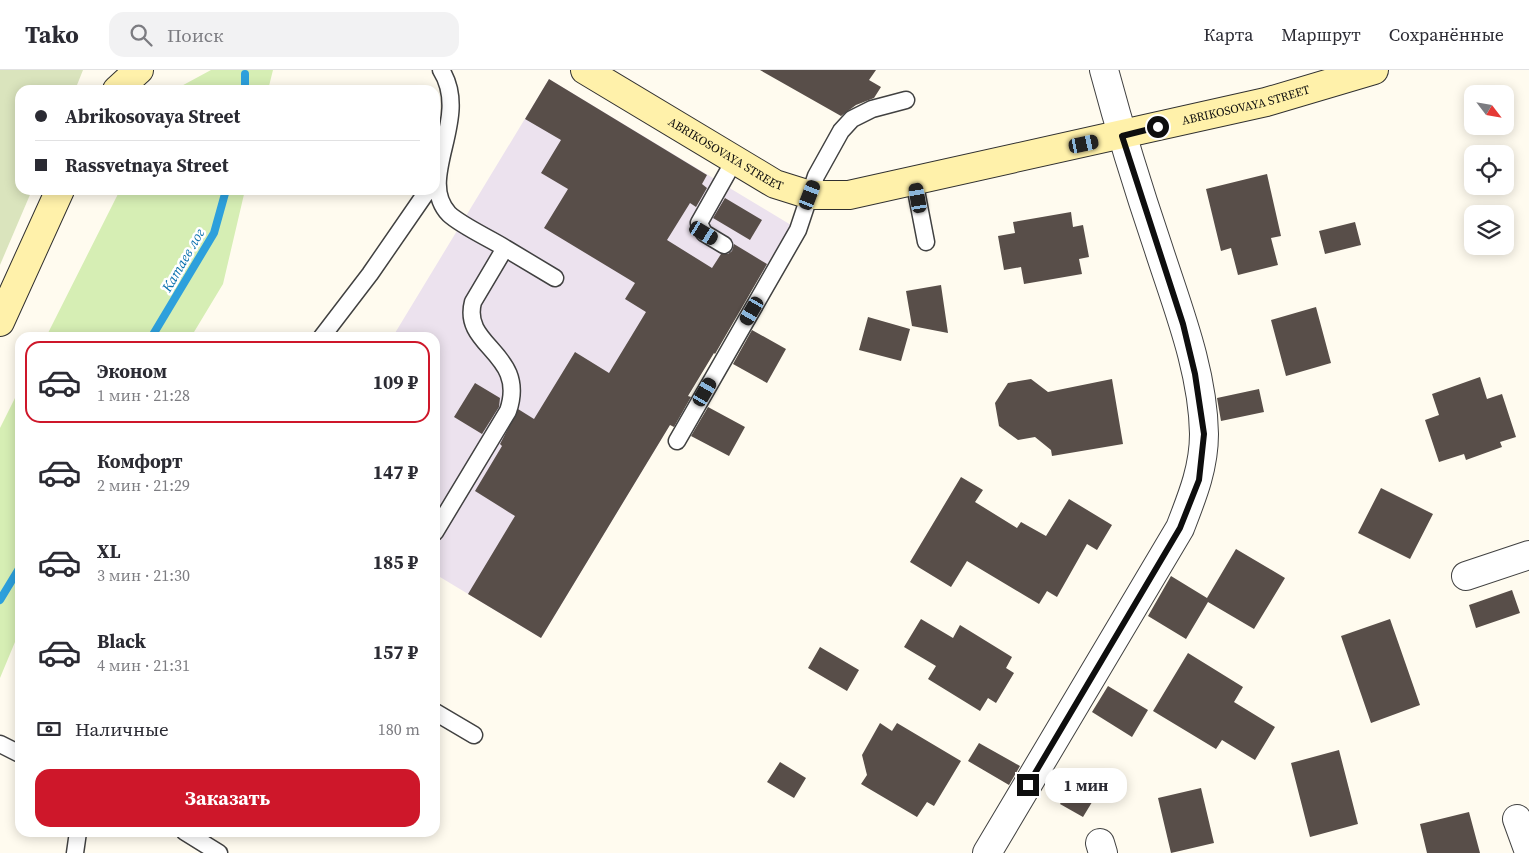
<!DOCTYPE html>
<html lang="ru">
<meta charset="utf-8">
<style>
body{margin:0;font-family:"Source Serif 4",serif;background:#f2f2f3;color:#2b2b33;height:100vh;display:flex;flex-direction:column;font-size:19px;white-space:nowrap}
*{box-sizing:border-box;margin:0}
p{font-size:16px;color:#7c7c81}
.icon{flex:none;width:28px;height:28px;fill:none;stroke:currentColor;stroke-width:2;stroke-linecap:round;stroke-linejoin:round}
.map{position:relative;flex:1;overflow:hidden}
.sheet{position:absolute;left:15px;top:262px;width:425px;height:505px;display:flex;flex-direction:column;background:#fff;border-radius:15px;box-shadow:0 2px 12px #0003}
.sheet>*{flex:none}
.banner{position:absolute;left:15px;top:15px;width:425px;height:110px;border-radius:15px;box-shadow:0 2px 12px #0003;display:grid;align-content:center;height:110px;padding:0 20px;background:#fff}
.needle{width:32px;rotate:121deg}
.tools{position:absolute;left:1464px;top:15px;display:grid;gap:10px}
.tools a{display:grid;place-items:center;width:50px;height:50px;border-radius:10px;background:#fff;box-shadow:0 2px 12px #0003;font-size:25px}
.end{position:absolute;width:22px;height:22px;margin:-11px;border:6px solid #0e0e0e;background:#fff;box-shadow:0 0 0 2px #fff}
.from{border-radius:50%}
.bubble{position:absolute;height:35px;border-radius:15px;background:#fff;box-shadow:0 2px 12px #0003;font-size:16px;font-weight:700;line-height:35px;text-align:center}
.car{position:absolute;width:15px;height:30px;margin:-15px -8px;border-radius:6px;box-shadow:0 0 4px 1px #0007;background:linear-gradient(#222 24%,#8ab4d8 0 40%,#222 0 76%,#8ab4d8 0 86%,#222 0)}
.banner b{display:flex;align-items:center;gap:18px;height:48px;font-size:19px}
.banner b+b{border-top:1px solid #e1e1e2}
.banner i{width:12px;height:12px;background:#2b2b33}
ul{padding:9px 0 0;list-style:none}
li{display:flex;align-items:center;gap:15px;height:82px;margin:0 10px 8px;padding:0 10px;border:2px solid transparent;border-radius:15px}
li div{flex:1}
li b{display:block;font-size:19px}
li em{font-style:normal;font-weight:700}
li.on{border-color:#ce172a}
li>.icon{width:45px;height:45px;stroke-width:1.5}
.pay{display:flex;align-items:center;gap:12px;height:55px;padding:0 20px;font-size:19px}
.pay p{margin-inline-start:auto}
.primary-button{display:flex;gap:10px;margin-top:auto;padding:10px 20px}
.primary-button a{flex:1;height:58px;border-radius:15px;background:#ce172a;color:#fff;font-size:20px;font-weight:700;line-height:58px;text-align:center}
header{display:flex;align-items:center;gap:30px;box-sizing:border-box;height:70px;padding:0 25px;background:#fff;border-bottom:1px solid #e1e1e2}
header strong{font-size:24px}
nav{display:flex;gap:28px;margin-inline-start:auto;font-size:18px}
.search{width:350px;height:45px;background:#f2f2f3;display:flex;align-items:center;gap:12px;box-sizing:border-box;padding:0 18px;border-radius:15px;color:#7c7c81;font-size:19px}
.map>svg:first-child{display:block}
.industrial{fill:#ece2ee}
.green{fill:#d6eeb4}
.cemetery{fill:#dae4bd}
.lines{fill:none;stroke-linecap:round;stroke-linejoin:round}
.stream{stroke:#2da0dc;stroke-width:8}
.building{fill:#584e49}
.lane-casing{stroke:#414141;stroke-width:19}
.street-casing{stroke:#414141;stroke-width:30}
.secondary-casing{stroke:#303030;stroke-width:30}
.lane{stroke:#fff;stroke-width:16}
.street{stroke:#fff;stroke-width:28}
.secondary{stroke:#fff1aa;stroke-width:28}
.route{stroke:#0e0e0e;stroke-width:6}
.labels{text-anchor:middle;dominant-baseline:central;stroke-width:5;stroke-linejoin:round;paint-order:stroke}
.street-label{font-size:12px;fill:#0e0e0e;stroke:#fff}
.water-label{font-size:14px;font-style:italic;fill:#0970ae;stroke:#fff}
</style>
<header>
<strong>Tako</strong>
<div class="search"><svg class="icon" aria-label="search" viewBox="0 0 24 24"><circle cx="10" cy="10" r="6"/><path d="M15 15l6 6"/></svg>Поиск</div>
<nav><a>Карта</a><a>Маршрут</a><a>Сохранённые</a></nav>
</header>
<div class="map">
<svg width="1529" height="783" viewBox="0 0 1529 783">
<rect width="100%" height="100%" fill="#fffbef"/>
<path class="industrial" d="M549 9 791 155 541 568 435 504V268H392Z"/>
<path class="green" d="M211 0H273L268 20H174Z
M120 120H245L223 214 191 267H46Z
M20 318V560L0 608V358Z"/>
<path class="cemetery" d="M0 0H83L75 20H20V120H32L0 195Z"/>
<g class="lines">
<path class="stream" d="M245 4V20
M151 268 214 163 226 120
M0 530 20 497"/>
</g>
<path class="building" d="M760 0H876L869 10 881 17 874 28 856 35 841 46Z
M549 9 707 105 702 114 707 118 696 137 690 133 667 170 712 198 721 184H728L732 181 734 174 767 194 715 284 714 283 688 326 691 327 674 357 670 355 541 568 468 524 515 446 475 421 502 376 500 374 518 339 534 349 575 282 609 303 646 242 625 229 635 213 544 158 568 119 541 103 561 70 525 49Z
M1267 104 1281 166 1271 168 1278 195 1238 205 1231 178 1221 181 1206 119Z
M725 128 762 150 750 170 713 148Z
M1071 142 1073 157 1083 155 1089 187 1079 189 1082 204 1024 214 1021 197 1004 200 998 166 1015 163 1013 152Z
M1355 152 1361 175 1325 184 1319 161Z
M941 215 948 263 912 256 906 221Z
M1316 237 1331 293 1286 306 1271 250Z
M868 247 910 259 901 291 859 280Z
M752 260 786 279 767 313 733 294Z
M1480 307 1487 329 1502 324 1516 367 1500 372 1502 377 1466 390 1464 384 1439 392 1425 350 1439 345 1432 324Z
M1031 309 1048 322 1112 309 1123 374 1052 386 1051 380 1035 367 1018 370 999 356 995 333 1008 313Z
M475 313 500 328 499 337 482 364 454 347Z
M1259 319 1264 342 1221 351 1217 328Z
M708 337 745 357 729 386 691 366Z
M961 407 983 420 975 432 1017 458 1021 452 1046 466 1069 429 1112 455 1097 480 1087 474 1057 527 1047 521 1039 534 967 491 951 517 910 492Z
M1381 418 1433 444 1410 489 1358 463Z
M1236 479 1285 508 1254 559 1208 532 1186 569 1148 546 1171 506 1207 528Z
M1512 520 1520 543 1476 558 1469 535Z
M921 549 953 568 960 555 1012 587 1006 598 1014 603 996 633 988 628 980 641 928 609 936 596 904 577Z
M1390 549 1420 635 1371 653 1341 566Z
M820 577 859 600 847 621 808 598Z
M1188 583 1243 617 1234 632 1275 657 1255 690 1222 670 1216 679 1153 641Z
M1108 616 1148 640 1132 667 1092 642Z
M880 653 892 661 897 653 961 691 934 736 927 732 917 747 861 714 867 705 862 685Z
M979 673 1020 696 1009 715 968 691Z
M1339 680 1358 754 1310 767 1291 693Z
M780 692 806 708 794 728 767 712Z
M1077 705 1100 719 1083 747 1060 734Z
M1201 718 1214 773 1171 783 1158 728Z
M1469 742 1480 783H1427L1420 754Z"/>
<g class="lines">
<g class="lane-casing">
<path id="lane" d="M914 110 926 172
M724 175 704 163 699 153 734 91
M505 178 555 208
M321 268 370 204 428 120
M677 371 798 160 816 106 841 61 852 49 872 39 906 30
M435 462 508 341C528 283 461 277 473 232L505 178C489 168 462 156 449 144 415 108 472 49 441 0
M435 642 474 665
M0 674 20 684
M185 762 219 783
M75 783 78 762"/>
</g>
<g class="street-casing">
<path id="street" d="M1466 506 1529 485
M1517 749 1529 782
M1100 773 1103 783
M987 783 1180 458C1192 427 1204 398 1204 364 1203 300 1177 236 1158 177 1138 118 1120 60 1104 0"/>
</g>
<g class="secondary-casing">
<g id="secondary">
<path id="s1" d="M585 0 775 114 810 125H849L1266 32 1374 0"/>
<path d="M117 20 139 0"/>
<path d="M0 252 60 120"/>
</g>
</g>
<use href="#lane" class="lane"/>
<use href="#street" class="street"/>
<use href="#secondary" class="secondary"/>
</g>
<g class="lines">
<path class="route" d="M1028 715 1180 458 1199 410 1204 364 1195 304 1183 254 1122 66 1158 57"/>
</g>
<g class="labels">
<g class="street-label">
<text stroke="none"><textPath href="#s1" startOffset="704">ABRIKOSOVAYA STREET</textPath></text>
<text stroke="none"><textPath href="#s1" startOffset="164">ABRIKOSOVAYA STREET</textPath></text>
</g>
<g class="water-label">
<text transform="translate(183 190) rotate(-60)">Катаев лог</text>
</g>
</g>
</svg>
<div class="tools">
<a><svg class="needle" viewBox="-14 -14 28 28"><path d="M0-13l5 13h-10z" fill="#e53935"/><path d="M0 13l5-13h-10z" fill="#7c7c81"/></svg></a>
<a><svg class="icon" aria-label="locate" viewBox="0 0 24 24"><circle cx="12" cy="12" r="6"/><path d="M12 2v4M12 18v4M2 12h4M18 12h4"/></svg></a>
<a><svg class="icon" aria-label="layers" viewBox="0 0 24 24"><path d="M12 4l9 5-9 5-9-5zM3 14l9 5 9-5"/></svg></a>
</div>
<i class="end from" style="left:1158px;top:57px"></i>
<i class="end" style="left:1028px;top:715px"></i>
<div class="bubble" style="left:1045px;top:698px;width:82px">1 мин</div>
<i class="car" style="left:1084px;top:74px;rotate:78deg"></i>
<i class="car" style="left:810px;top:125px;rotate:21deg"></i>
<i class="car" style="left:918px;top:128px;rotate:350deg"></i>
<i class="car" style="left:704px;top:163px;rotate:121deg"></i>
<i class="car" style="left:752px;top:241px;rotate:210deg"></i>
<i class="car" style="left:705px;top:322px;rotate:30deg"></i>
<div class="banner">
<b><i class="from"></i>Abrikosovaya Street</b>
<b><i></i>Rassvetnaya Street</b>
</div>
<section class="sheet">
<ul>
<li class="on"><svg class="icon" aria-label="car" viewBox="0 0 24 24"><path d="M5 17H2v-5l4-1 3-4h7l3 4 3 1v5h-3M9 17h6M6 11h13"/><circle cx="7" cy="17" r="2"/><circle cx="17" cy="17" r="2"/></svg><div><b>Эконом</b><p>1 мин · 21:28</p></div><em>109 ₽</em></li>
<li><svg class="icon" aria-label="car" viewBox="0 0 24 24"><path d="M5 17H2v-5l4-1 3-4h7l3 4 3 1v5h-3M9 17h6M6 11h13"/><circle cx="7" cy="17" r="2"/><circle cx="17" cy="17" r="2"/></svg><div><b>Комфорт</b><p>2 мин · 21:29</p></div><em>147 ₽</em></li>
<li><svg class="icon" aria-label="car" viewBox="0 0 24 24"><path d="M5 17H2v-5l4-1 3-4h7l3 4 3 1v5h-3M9 17h6M6 11h13"/><circle cx="7" cy="17" r="2"/><circle cx="17" cy="17" r="2"/></svg><div><b>XL</b><p>3 мин · 21:30</p></div><em>185 ₽</em></li>
<li><svg class="icon" aria-label="car" viewBox="0 0 24 24"><path d="M5 17H2v-5l4-1 3-4h7l3 4 3 1v5h-3M9 17h6M6 11h13"/><circle cx="7" cy="17" r="2"/><circle cx="17" cy="17" r="2"/></svg><div><b>Black</b><p>4 мин · 21:31</p></div><em>157 ₽</em></li>
</ul>
<div class="pay"><svg class="icon" aria-label="cash" viewBox="0 0 24 24"><path d="M3 7h18v10H3z"/><circle cx="12" cy="12" r="2"/></svg>Наличные<p>180 m</p></div>
<div class="primary-button"><a>Заказать</a></div>
</section>
</div>
